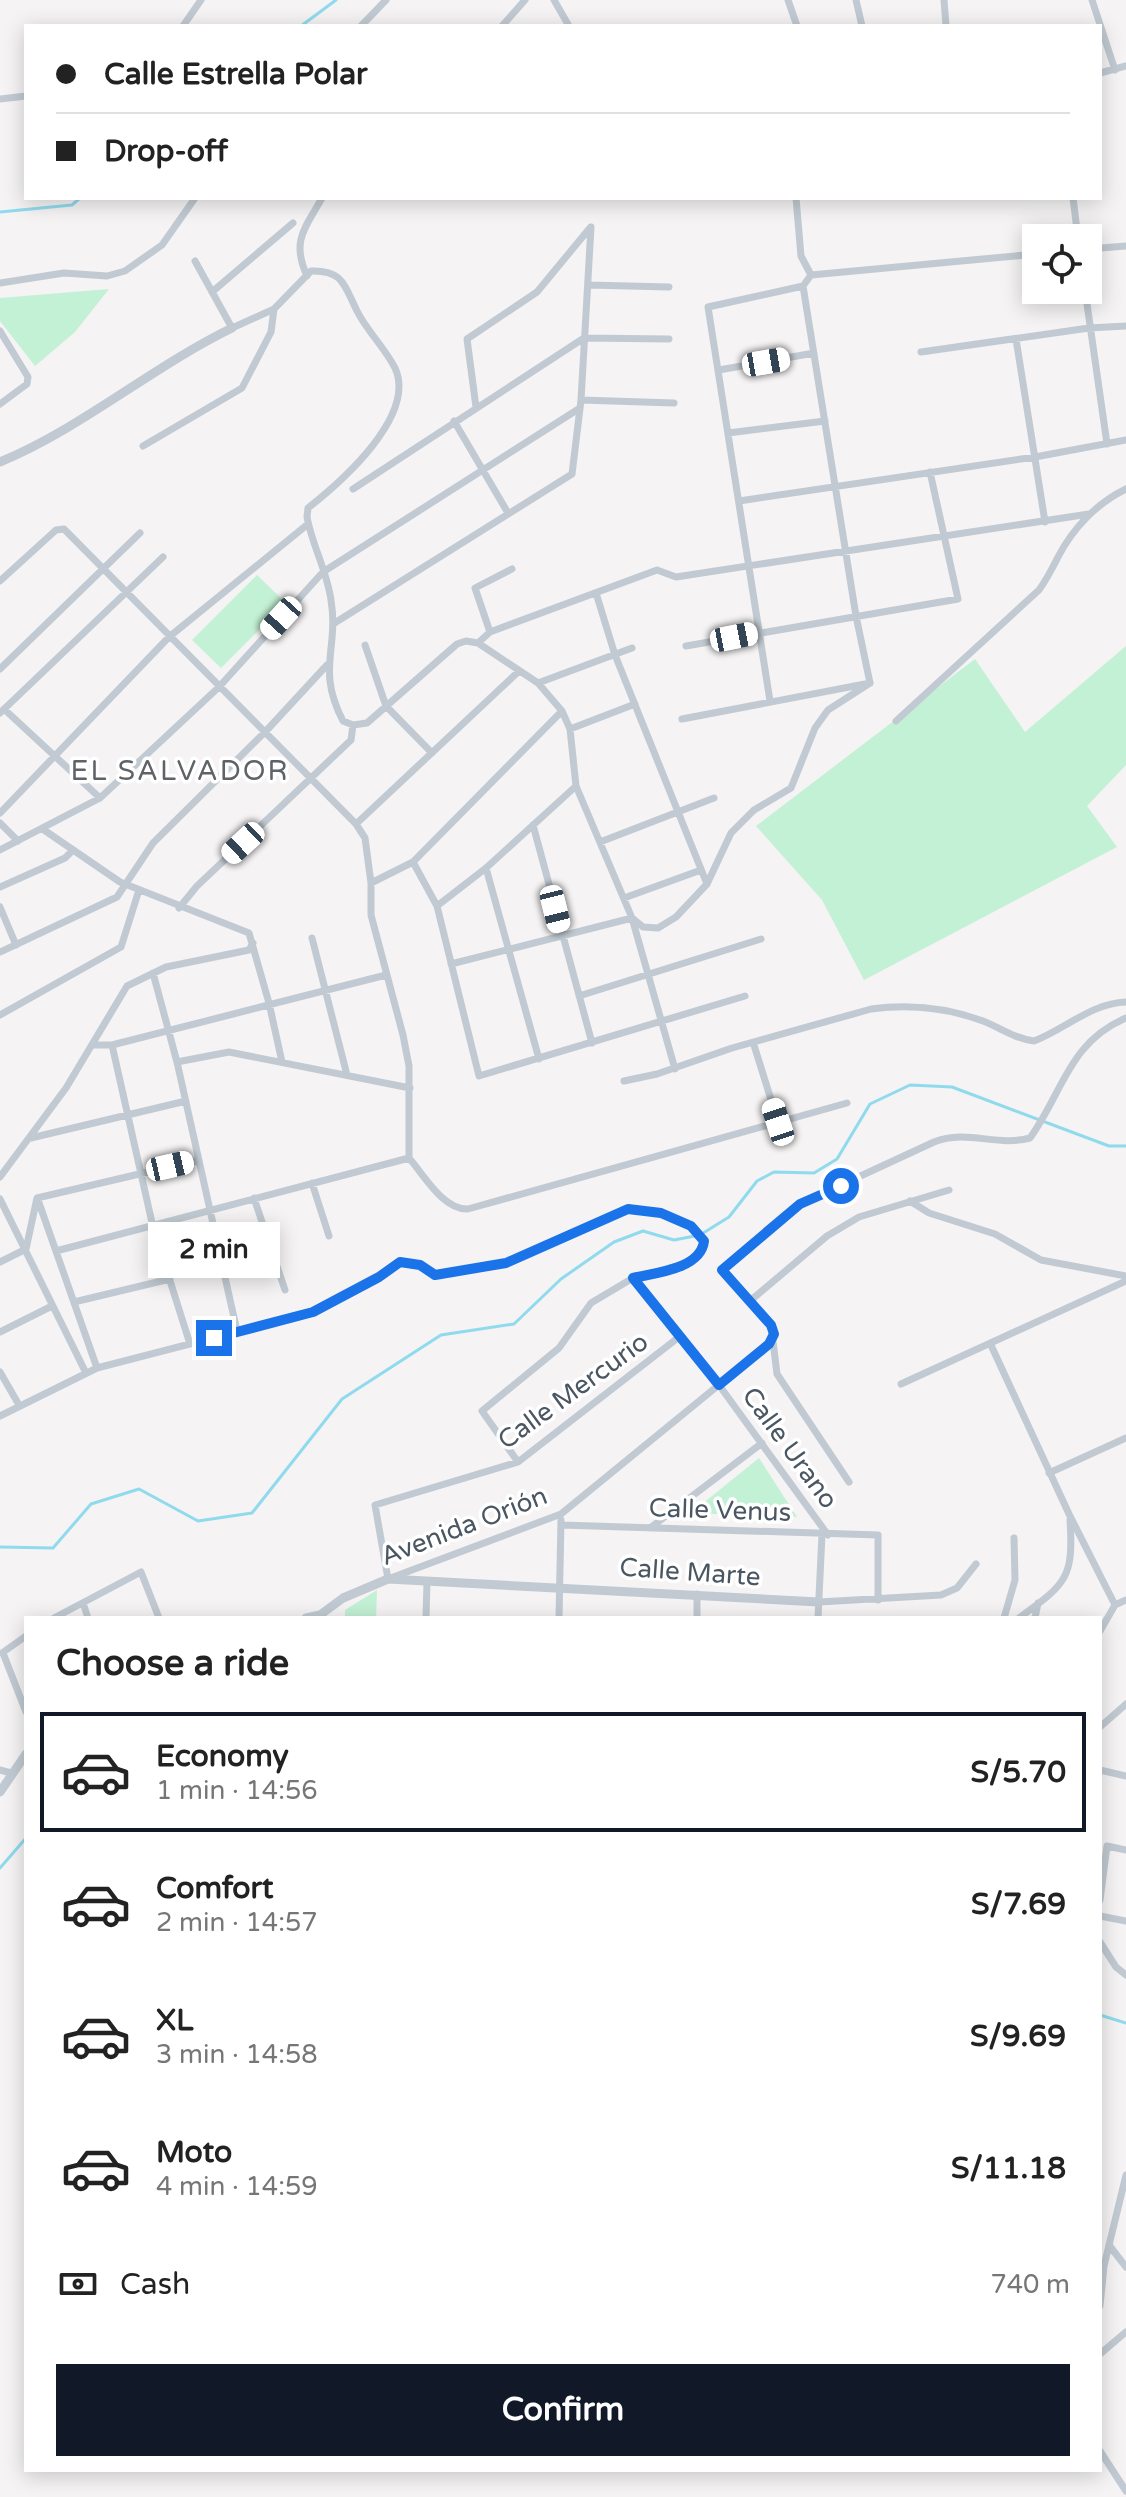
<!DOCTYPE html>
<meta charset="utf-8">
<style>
body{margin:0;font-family:"Varela Round",sans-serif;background:#f2f2f2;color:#222;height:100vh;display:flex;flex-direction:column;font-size:30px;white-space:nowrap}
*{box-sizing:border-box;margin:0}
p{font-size:26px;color:#767676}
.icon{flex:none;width:44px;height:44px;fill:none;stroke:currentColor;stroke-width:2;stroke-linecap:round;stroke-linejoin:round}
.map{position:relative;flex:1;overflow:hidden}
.details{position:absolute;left:24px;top:1616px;width:1078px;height:856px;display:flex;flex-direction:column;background:#fff;border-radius:0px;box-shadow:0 4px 20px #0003}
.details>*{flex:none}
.top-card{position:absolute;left:24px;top:24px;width:1078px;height:176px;border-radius:0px;box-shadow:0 4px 20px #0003;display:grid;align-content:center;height:176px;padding:0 32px;background:#fff}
.tools{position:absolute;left:1022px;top:224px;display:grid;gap:16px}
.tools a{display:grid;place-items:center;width:80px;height:80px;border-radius:0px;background:#fff;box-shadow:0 4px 20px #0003;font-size:40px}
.end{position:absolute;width:36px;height:36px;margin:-18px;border:10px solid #1a73e8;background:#fff;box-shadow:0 0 0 4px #fff}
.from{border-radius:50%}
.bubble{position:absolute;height:56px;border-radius:0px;background:#fff;box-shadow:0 4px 20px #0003;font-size:26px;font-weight:700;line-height:56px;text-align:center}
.car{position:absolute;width:24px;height:48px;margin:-24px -12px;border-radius:10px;box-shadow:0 0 6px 2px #0007;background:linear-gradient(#fff 24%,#345 0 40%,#fff 0 76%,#345 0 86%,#fff 0)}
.top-card b{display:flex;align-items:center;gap:28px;height:76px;font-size:30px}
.top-card b+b{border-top:2px solid #e0e0e0}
.top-card i{width:20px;height:20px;background:#222}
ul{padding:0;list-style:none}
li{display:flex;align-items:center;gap:24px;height:120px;margin:0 16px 12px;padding:0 16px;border:4px solid transparent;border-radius:0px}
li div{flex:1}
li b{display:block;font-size:30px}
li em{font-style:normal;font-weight:700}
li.selected{border-color:#111827}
li>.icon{width:72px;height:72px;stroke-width:1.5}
h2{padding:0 32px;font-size:36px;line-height:96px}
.pay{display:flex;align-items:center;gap:20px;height:88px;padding:0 32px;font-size:30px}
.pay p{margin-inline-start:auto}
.cta{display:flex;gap:16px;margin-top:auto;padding:16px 32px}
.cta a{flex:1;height:92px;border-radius:0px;background:#111827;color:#fff;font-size:32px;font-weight:700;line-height:92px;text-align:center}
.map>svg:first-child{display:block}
.green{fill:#c3f1d5}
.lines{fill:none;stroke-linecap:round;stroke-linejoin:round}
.stream{stroke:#90daee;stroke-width:3}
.minor{stroke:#c1cad2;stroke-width:7}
.tertiary{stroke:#c1cad2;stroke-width:9}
.route{stroke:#1a73e8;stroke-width:10}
.labels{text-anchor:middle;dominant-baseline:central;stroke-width:7;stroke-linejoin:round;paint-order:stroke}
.street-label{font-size:26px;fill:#4a5661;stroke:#fff}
.neighbourhood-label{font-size:28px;letter-spacing:2px;fill:#5f6368;stroke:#fff}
</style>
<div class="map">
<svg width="1126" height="2497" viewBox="0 0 1126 2497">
<rect width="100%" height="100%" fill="#f5f3f3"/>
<path class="green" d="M109 289 75 332 35 366 0 321V298Z
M257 575 286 603 221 668 192 640Z
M1126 646V765L1087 806 1117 847 864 980 822 900 756 826 975 659 1025 732Z
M759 1458 797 1517 691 1513Z
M377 1590 376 1618H345V1610Z"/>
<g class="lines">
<path class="stream" d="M301 26 336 0
M0 212 72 205 80 198
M0 1547 53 1548 91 1504 139 1489 198 1521 252 1513 342 1399 441 1335 514 1324 561 1279 614 1242 643 1231 674 1240 700 1235 729 1217 757 1181 774 1172 814 1173 837 1159 870 1104 910 1085 952 1087 1109 1146H1126
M0 1868 26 1838
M1100 2015 1126 2023"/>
<path class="minor" d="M554 0 569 26
M788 0 797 26
M856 0 862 26
M944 0 946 26
M1092 0 1115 70
M183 26 201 0
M361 26 386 0
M502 26 525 0
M1100 73 1126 66
M0 99 26 96
M796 198 801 256 811 275
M1073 198 1078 238
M1088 249 1126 246
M195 261 232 328 274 309 311 271C343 270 344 285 357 311 367 331 385 348 395 368 417 416 341 482 308 508L307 517C312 545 327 571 331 600 339 650 316 669 343 721L353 725 367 723 457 644 466 641 478 643 538 683 562 711 570 729 576 786 632 918 643 927 658 928 676 917 707 884 731 833 754 810 791 788 815 728 828 710 870 683
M307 276C291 241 305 228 322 198
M0 283 64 273 107 276 125 271 162 245 195 198
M588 285 669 287
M803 286 856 616 870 683
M1085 290 1107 444
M212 292 293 223
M0 331 28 377 27 384 0 404
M1016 339 1045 522
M921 352 1089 328 1126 326
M719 370 814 353
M581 400 674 403
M476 407 467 339 537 292 589 229
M454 421 508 513
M728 433 825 421
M143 446 242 388 271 332 274 309
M353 489 584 338 669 339
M739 501 1035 457 1126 440
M0 581 56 530 64 529 356 824 365 838 371 883V915L403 1035 409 1066V1158C424 1175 443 1210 468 1209L847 1103
M596 593 615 655 707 884
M333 624 572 474 581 400 591 227
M490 632 475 588 512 569
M478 643 490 632 657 570 676 577 1089 514
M365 645 386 706 432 753
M686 646 958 599 930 472
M0 669 140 533
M538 683 632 648
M770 701 708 307 803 286 811 275 1036 254
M4 709 100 798
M0 713 163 557
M682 719 865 684
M896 721 1039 590C1047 579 1052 569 1058 557 1073 528 1097 503 1126 489
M570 729 635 704
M0 813 169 637 308 524
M0 823 18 841
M356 824 518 672
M533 825 592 1043
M44 830 120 882 249 933 269 1003 282 1062
M600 842 714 798
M0 850 100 798 219 687 323 572 580 408
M413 862 437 906 479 1076 745 996
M486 868 539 1059
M371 883 413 862 562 711
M0 887 65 858 73 850
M624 898 701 870
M437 906 486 868 576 786
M0 907 16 945
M179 908 197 886 351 740 353 725
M312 938 347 1075
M0 952 117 897 153 843 266 731 327 665
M451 964 632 918 675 1069
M153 973 177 1062 237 1331
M579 996 761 939
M0 1015 121 947 139 890
M753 1042 778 1122
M92 1045H112L386 975
M112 1045 153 1227 190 1344
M177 1062 229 1052 410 1088
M624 1081 657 1074 732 1048 871 1009C908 1004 948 1008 983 1021 1001 1028 1013 1038 1034 1041 1065 1029 1092 1003 1126 1002
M31 1138 186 1101
M0 1177 66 1088 127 986 166 967 249 950 253 943
M312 1183 329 1236
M254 1198 285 1290
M0 1199 86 1373
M38 1200 97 1368
M910 1201 929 1213 995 1234 1041 1260 1126 1276
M56 1251 409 1158
M0 1262 26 1249 37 1198 199 1160
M633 1278 719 1385 828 1535
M750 1301 827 1236 859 1217 949 1190
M74 1302 170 1279
M0 1332 52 1306
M679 1337 518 1462 375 1505 388 1579 561 1514 769 1344 774 1334
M990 1343 1069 1514 1115 1605
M0 1372 19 1405
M901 1384 1126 1281
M0 1416 97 1368 313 1312 379 1277 400 1262 420 1265 435 1275 506 1263 628 1209 661 1213 691 1226 704 1241 696 1257 685 1264 633 1278 591 1303 559 1348 482 1411 518 1462
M1049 1473 1126 1438
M849 1482 777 1374 771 1325 722 1270 800 1204 934 1142C967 1129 997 1147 1030 1138 1063 1092 1069 1042 1126 1018
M561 1525 878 1535V1600
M650 1528 762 1443
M819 1602 941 1595 957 1588 976 1564
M83 1603 88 1618
M54 1618 141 1572 159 1618
M426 1618 427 1581
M559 1618 561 1520
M697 1618V1594
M818 1618 822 1534
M1004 1618 1015 1580 1014 1538
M1019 1618C1065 1584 1074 1580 1070 1520
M1035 1618 1038 1603
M1100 1631 1115 1605 1126 1600
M2 1653 26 1636
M3 1653 26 1712
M1100 1727 1126 1704
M0 1770 11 1773
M1100 1770 1126 1776
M1100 1900 1107 1846 1126 1850
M1100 1916 1126 1921
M1100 1942 1116 1967 1126 1975
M1109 2245 1126 2267
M1100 2306 1104 2266 1126 2175
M1100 2354 1126 2332
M1100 2451 1126 2491"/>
<path class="tertiary" d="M0 462C82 428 152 367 232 328
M306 1618 320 1615 343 1598 388 1579 819 1602
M0 1792 26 1754"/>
</g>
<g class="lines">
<path class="route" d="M214 1338 313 1312 379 1277 400 1262 420 1265 435 1275 506 1263 628 1209 661 1213 691 1226 704 1241C701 1269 655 1273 633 1278L719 1385 769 1344 774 1334 771 1325 722 1270 800 1204 841 1186"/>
</g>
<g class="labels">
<g class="street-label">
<text transform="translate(573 1391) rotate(-36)">Calle Mercurio</text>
<text transform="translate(790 1448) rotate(54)">Calle Urano</text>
<text transform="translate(720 1510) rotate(2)">Calle Venus</text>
<text transform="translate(464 1526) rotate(-21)">Avenida Orión</text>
<text transform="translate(690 1572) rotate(4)">Calle Marte</text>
</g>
<g class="neighbourhood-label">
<text x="180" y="771">EL SALVADOR</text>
</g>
</g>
</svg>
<div class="tools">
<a><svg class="icon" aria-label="locate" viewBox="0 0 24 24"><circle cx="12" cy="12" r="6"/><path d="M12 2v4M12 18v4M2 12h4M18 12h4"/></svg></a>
</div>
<i class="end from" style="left:841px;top:1186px"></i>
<i class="end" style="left:214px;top:1338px"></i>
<div class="bubble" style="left:148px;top:1222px;width:132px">2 min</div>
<i class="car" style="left:766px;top:362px;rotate:80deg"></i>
<i class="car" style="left:281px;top:618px;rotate:222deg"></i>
<i class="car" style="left:734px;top:637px;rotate:79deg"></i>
<i class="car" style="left:243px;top:843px;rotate:227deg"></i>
<i class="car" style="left:555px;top:909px;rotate:166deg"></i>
<i class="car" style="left:778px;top:1122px;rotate:342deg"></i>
<i class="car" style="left:170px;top:1166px;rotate:77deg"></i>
<div class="top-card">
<b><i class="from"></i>Calle Estrella Polar</b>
<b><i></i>Drop-off</b>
</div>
<section class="details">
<h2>Choose a ride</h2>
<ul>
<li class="selected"><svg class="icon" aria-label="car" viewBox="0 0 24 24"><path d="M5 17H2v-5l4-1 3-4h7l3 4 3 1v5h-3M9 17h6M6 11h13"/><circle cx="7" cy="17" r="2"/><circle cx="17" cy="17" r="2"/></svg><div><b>Economy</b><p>1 min · 14:56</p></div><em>S/5.70</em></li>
<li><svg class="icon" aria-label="car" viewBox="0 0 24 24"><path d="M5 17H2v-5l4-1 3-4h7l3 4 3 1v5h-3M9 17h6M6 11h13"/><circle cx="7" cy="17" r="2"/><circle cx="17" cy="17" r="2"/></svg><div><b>Comfort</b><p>2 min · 14:57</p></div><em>S/7.69</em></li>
<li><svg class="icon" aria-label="car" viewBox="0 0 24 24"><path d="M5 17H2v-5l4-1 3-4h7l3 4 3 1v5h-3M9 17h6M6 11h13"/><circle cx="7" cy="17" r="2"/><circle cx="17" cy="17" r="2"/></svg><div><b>XL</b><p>3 min · 14:58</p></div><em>S/9.69</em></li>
<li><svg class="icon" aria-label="car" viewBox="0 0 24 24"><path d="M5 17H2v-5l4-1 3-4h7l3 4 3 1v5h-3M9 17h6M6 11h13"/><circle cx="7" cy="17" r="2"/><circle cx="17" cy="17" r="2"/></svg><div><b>Moto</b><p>4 min · 14:59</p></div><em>S/11.18</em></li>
</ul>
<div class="pay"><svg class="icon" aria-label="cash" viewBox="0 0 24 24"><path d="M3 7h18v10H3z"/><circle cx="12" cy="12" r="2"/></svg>Cash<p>740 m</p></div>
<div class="cta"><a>Confirm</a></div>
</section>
</div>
